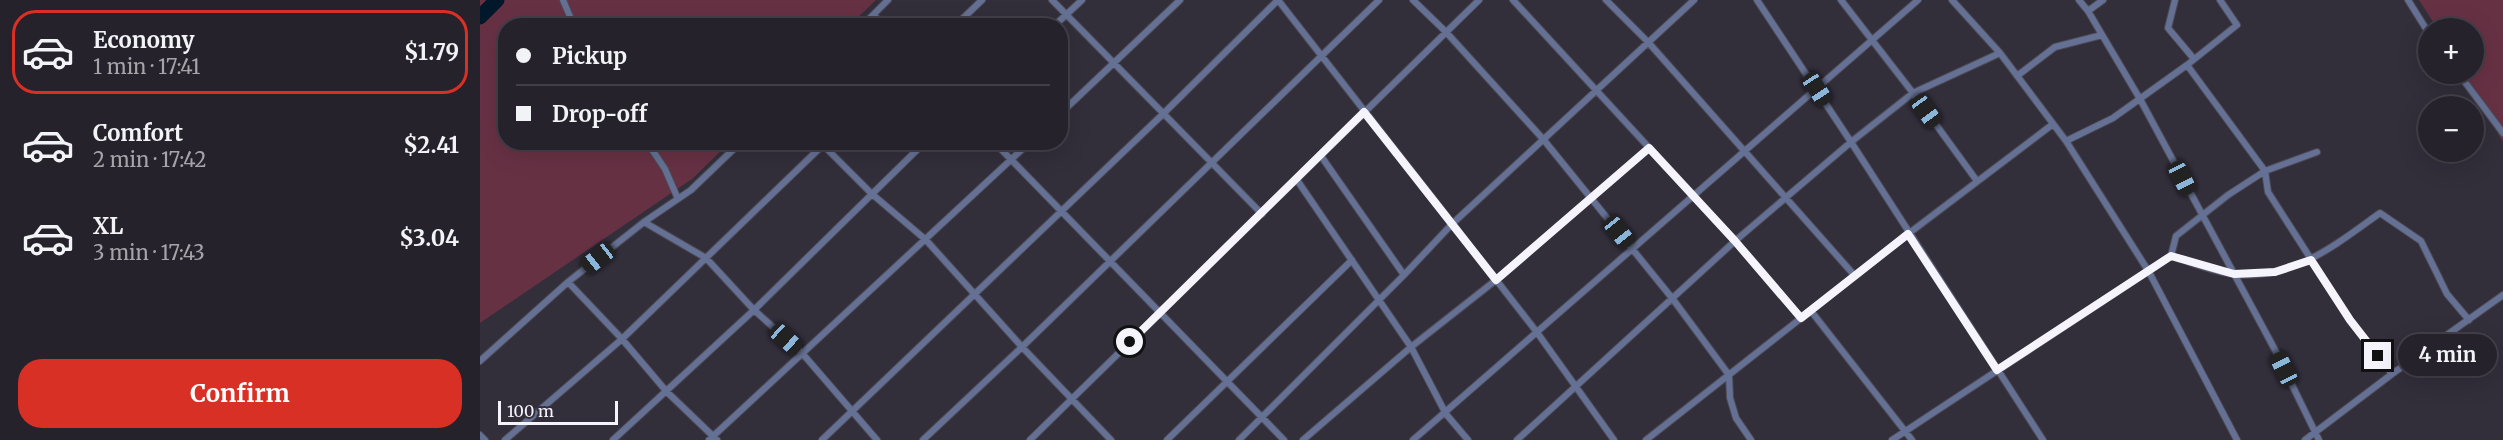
<!DOCTYPE html>
<meta charset="utf-8">
<style>
body{margin:0;font-family:Merriweather,serif;background:#322f38;color:#f1f3f6;height:100vh;display:flex;flex-direction:column;font-size:22px;white-space:nowrap}
*{box-sizing:border-box;margin:0}
p{font-size:20px;color:#a4a4a9}
.icon{flex:none;width:33px;height:33px;fill:none;stroke:currentColor;stroke-width:2;stroke-linecap:round;stroke-linejoin:round}
.map{position:relative;flex:1;overflow:hidden}
.panel{display:flex;flex-direction:column;background:#26222c;width:480px}
.panel>*{flex:none}
.banner{position:absolute;left:18px;top:18px;width:570px;height:132px;border-radius:24px;box-shadow:0 6px 24px #0002,0 0 0 2px #423f48;display:grid;align-content:center;height:132px;padding:0 18px;background:#26222c}
.fabs{position:absolute;left:1938px;top:18px;display:grid;gap:12px}
.fabs a{display:grid;place-items:center;width:66px;height:66px;border-radius:50%;background:#26222c;box-shadow:0 6px 24px #0002,0 0 0 2px #423f48;font-size:30px}
.scale{position:absolute;left:18px;bottom:15px;width:120px;box-sizing:border-box;padding-left:6px;border:3px solid #f5f3fb;border-top:0;font-size:16px;line-height:21px;white-space:nowrap;color:#f5f3fb;-webkit-text-stroke:4px #322e3a;paint-order:stroke}
.end{position:absolute;width:27px;height:27px;margin:-14px;border:8px solid #f5f3fb;background:#111;box-shadow:0 0 0 3px #111}
.from{border-radius:50%}
.bubble{position:absolute;height:42px;border-radius:21px;background:#26222c;box-shadow:0 6px 24px #0002,0 0 0 2px #423f48;font-size:20px;font-weight:700;line-height:42px;text-align:center}
.car{position:absolute;width:18px;height:36px;margin:-18px -9px;border-radius:8px;box-shadow:0 0 4px 2px #0007;background:linear-gradient(#222 24%,#8ab4d8 0 40%,#222 0 76%,#8ab4d8 0 86%,#222 0)}
.banner b{display:flex;align-items:center;gap:21px;height:57px;font-size:22px}
.banner b+b{border-top:2px solid #423f48}
.banner i{width:15px;height:15px;background:#f1f3f6}
ul{padding:10px 0 0;list-style:none}
li{display:flex;align-items:center;gap:18px;height:84px;margin:0 12px 9px;padding:0 6px;border:3px solid transparent;border-radius:24px}
li div{flex:1}
li b{display:block;font-size:22px}
li em{font-style:normal;font-weight:700}
li.current{border-color:#d93025}
li>.icon{width:54px;height:54px;stroke-width:1.5}
.button{display:flex;gap:12px;margin-top:auto;padding:12px 18px}
.button a{flex:1;height:69px;border-radius:24px;background:#d93025;color:#fff;font-size:24px;font-weight:700;line-height:69px;text-align:center}
main{display:flex;flex:1;min-height:0}
.map>svg:first-child{display:block}
.green{fill:#673144}
.lines{fill:none;stroke-linecap:round;stroke-linejoin:round}
.river{stroke:#00182a;stroke-width:15}
.minor-casing{stroke:#4d4a55;stroke-width:8}
.minor{stroke:#657194;stroke-width:6}
.route{stroke:#f5f3fb;stroke-width:8}
</style>
<main>
<section class="panel">
<ul>
<li class="current"><svg class="icon" aria-label="car" viewBox="0 0 24 24"><path d="M5 17H2v-5l4-1 3-4h7l3 4 3 1v5h-3M9 17h6M6 11h13"/><circle cx="7" cy="17" r="2"/><circle cx="17" cy="17" r="2"/></svg><div><b>Economy</b><p>1 min · 17:41</p></div><em>$1.79</em></li>
<li><svg class="icon" aria-label="car" viewBox="0 0 24 24"><path d="M5 17H2v-5l4-1 3-4h7l3 4 3 1v5h-3M9 17h6M6 11h13"/><circle cx="7" cy="17" r="2"/><circle cx="17" cy="17" r="2"/></svg><div><b>Comfort</b><p>2 min · 17:42</p></div><em>$2.41</em></li>
<li><svg class="icon" aria-label="car" viewBox="0 0 24 24"><path d="M5 17H2v-5l4-1 3-4h7l3 4 3 1v5h-3M9 17h6M6 11h13"/><circle cx="7" cy="17" r="2"/><circle cx="17" cy="17" r="2"/></svg><div><b>XL</b><p>3 min · 17:43</p></div><em>$3.04</em></li>
</ul>
<div class="button"><a>Confirm</a></div>
</section>
<div class="map">
<svg width="2023" height="440" viewBox="0 0 2023 440">
<rect width="100%" height="100%" fill="#322e3a"/>
<path class="green" d="M0 0H396L370 25 26 26V142L249 143 212 179 0 323Z
M1939 0H2023V142L1983 74H1994V28H1957Z"/>
<g class="lines">
<path class="river" d="M0 17 17 0"/>
<g class="minor-casing">
<path id="minor" d="M83 0 94 26
M572 0 782 214
M933 0 966 32 1063 139 1192 298 1249 375 1250 398 1256 418 1271 440
M1033 0 1255 241 1321 318
M1126 0 1168 42 1375 276
M1277 0 1371 142 1563 440
M1361 0 1433 93 1497 181
M1472 0 1520 53 1586 141 1669 272 1757 440
M1599 0 1608 11 1660 99 1794 348 1839 440
M1695 0 1688 28 1714 59
M1928 0 1948 32
M1608 11 1623 0
M394 15 403 26
M382 26 408 0
M475 26 502 0
M574 26 602 0
M1707 65 1785 171 1788 192 1870 320 1912 374
M1979 74 2023 133
M1537 76 1575 47 1622 35
M580 114 700 0
M1586 141 1633 118 1707 65 1757 25 1740 0
M167 142 185 169 198 199
M514 142 804 440
M343 145 392 194 446 240 542 347 631 440
M841 156 924 275
M817 180 931 347 966 414 988 440
M164 222 226 258 274 310 322 353 397 440
M1691 256 1696 236 1748 195 1785 171 1837 152
M88 282 142 339 187 392 237 440
M1331 311 1432 440
M0 361 88 282 164 222 211 190 261 142
M0 435 5 440
M25 440 142 339 346 142
M133 440 274 310 445 142
M229 440 550 142
M342 440 683 114 798 0 1056 331 1134 440
M443 440 542 347 899 0
M550 440 999 0
M687 440 872 260
M759 440 924 275 972 224 1214 0
M823 440 931 347 1016 280 1169 148
M933 440 1438 0
M1037 440 1255 241 1371 142 1433 93 1520 53
M1166 440 1428 234 1573 124
M1412 440 1691 256C1711 262 1734 272 1754 274 1814 280 1855 245 1900 213L1941 241 1967 294 1989 320
M1825 440 1912 374 2023 295"/>
</g>
<use href="#minor" class="minor"/>
</g>
<g class="lines">
<path class="route" d="M650 342 884 112 1016 280 1169 148 1255 241 1321 318 1428 234 1517 370 1691 256 1754 274 1795 272 1831 260 1870 320 1898 356"/>
</g>
</svg>
<div class="fabs">
<a>+</a>
<a>−</a>
</div>
<div class="scale">100 m</div>
<i class="end from" style="left:650px;top:342px"></i>
<i class="end" style="left:1898px;top:356px"></i>
<div class="bubble" style="left:1918px;top:334px;width:99px">4 min</div>
<i class="car" style="left:1337px;top:89px;rotate:147deg"></i>
<i class="car" style="left:1446px;top:111px;rotate:144deg"></i>
<i class="car" style="left:1702px;top:178px;rotate:153deg"></i>
<i class="car" style="left:1139px;top:232px;rotate:141deg"></i>
<i class="car" style="left:118px;top:258px;rotate:232deg"></i>
<i class="car" style="left:306px;top:339px;rotate:132deg"></i>
<i class="car" style="left:1804px;top:369px;rotate:334deg"></i>
<div class="banner">
<b><i class="from"></i>Pickup</b>
<b><i></i>Drop-off</b>
</div>
</div>
</main>
